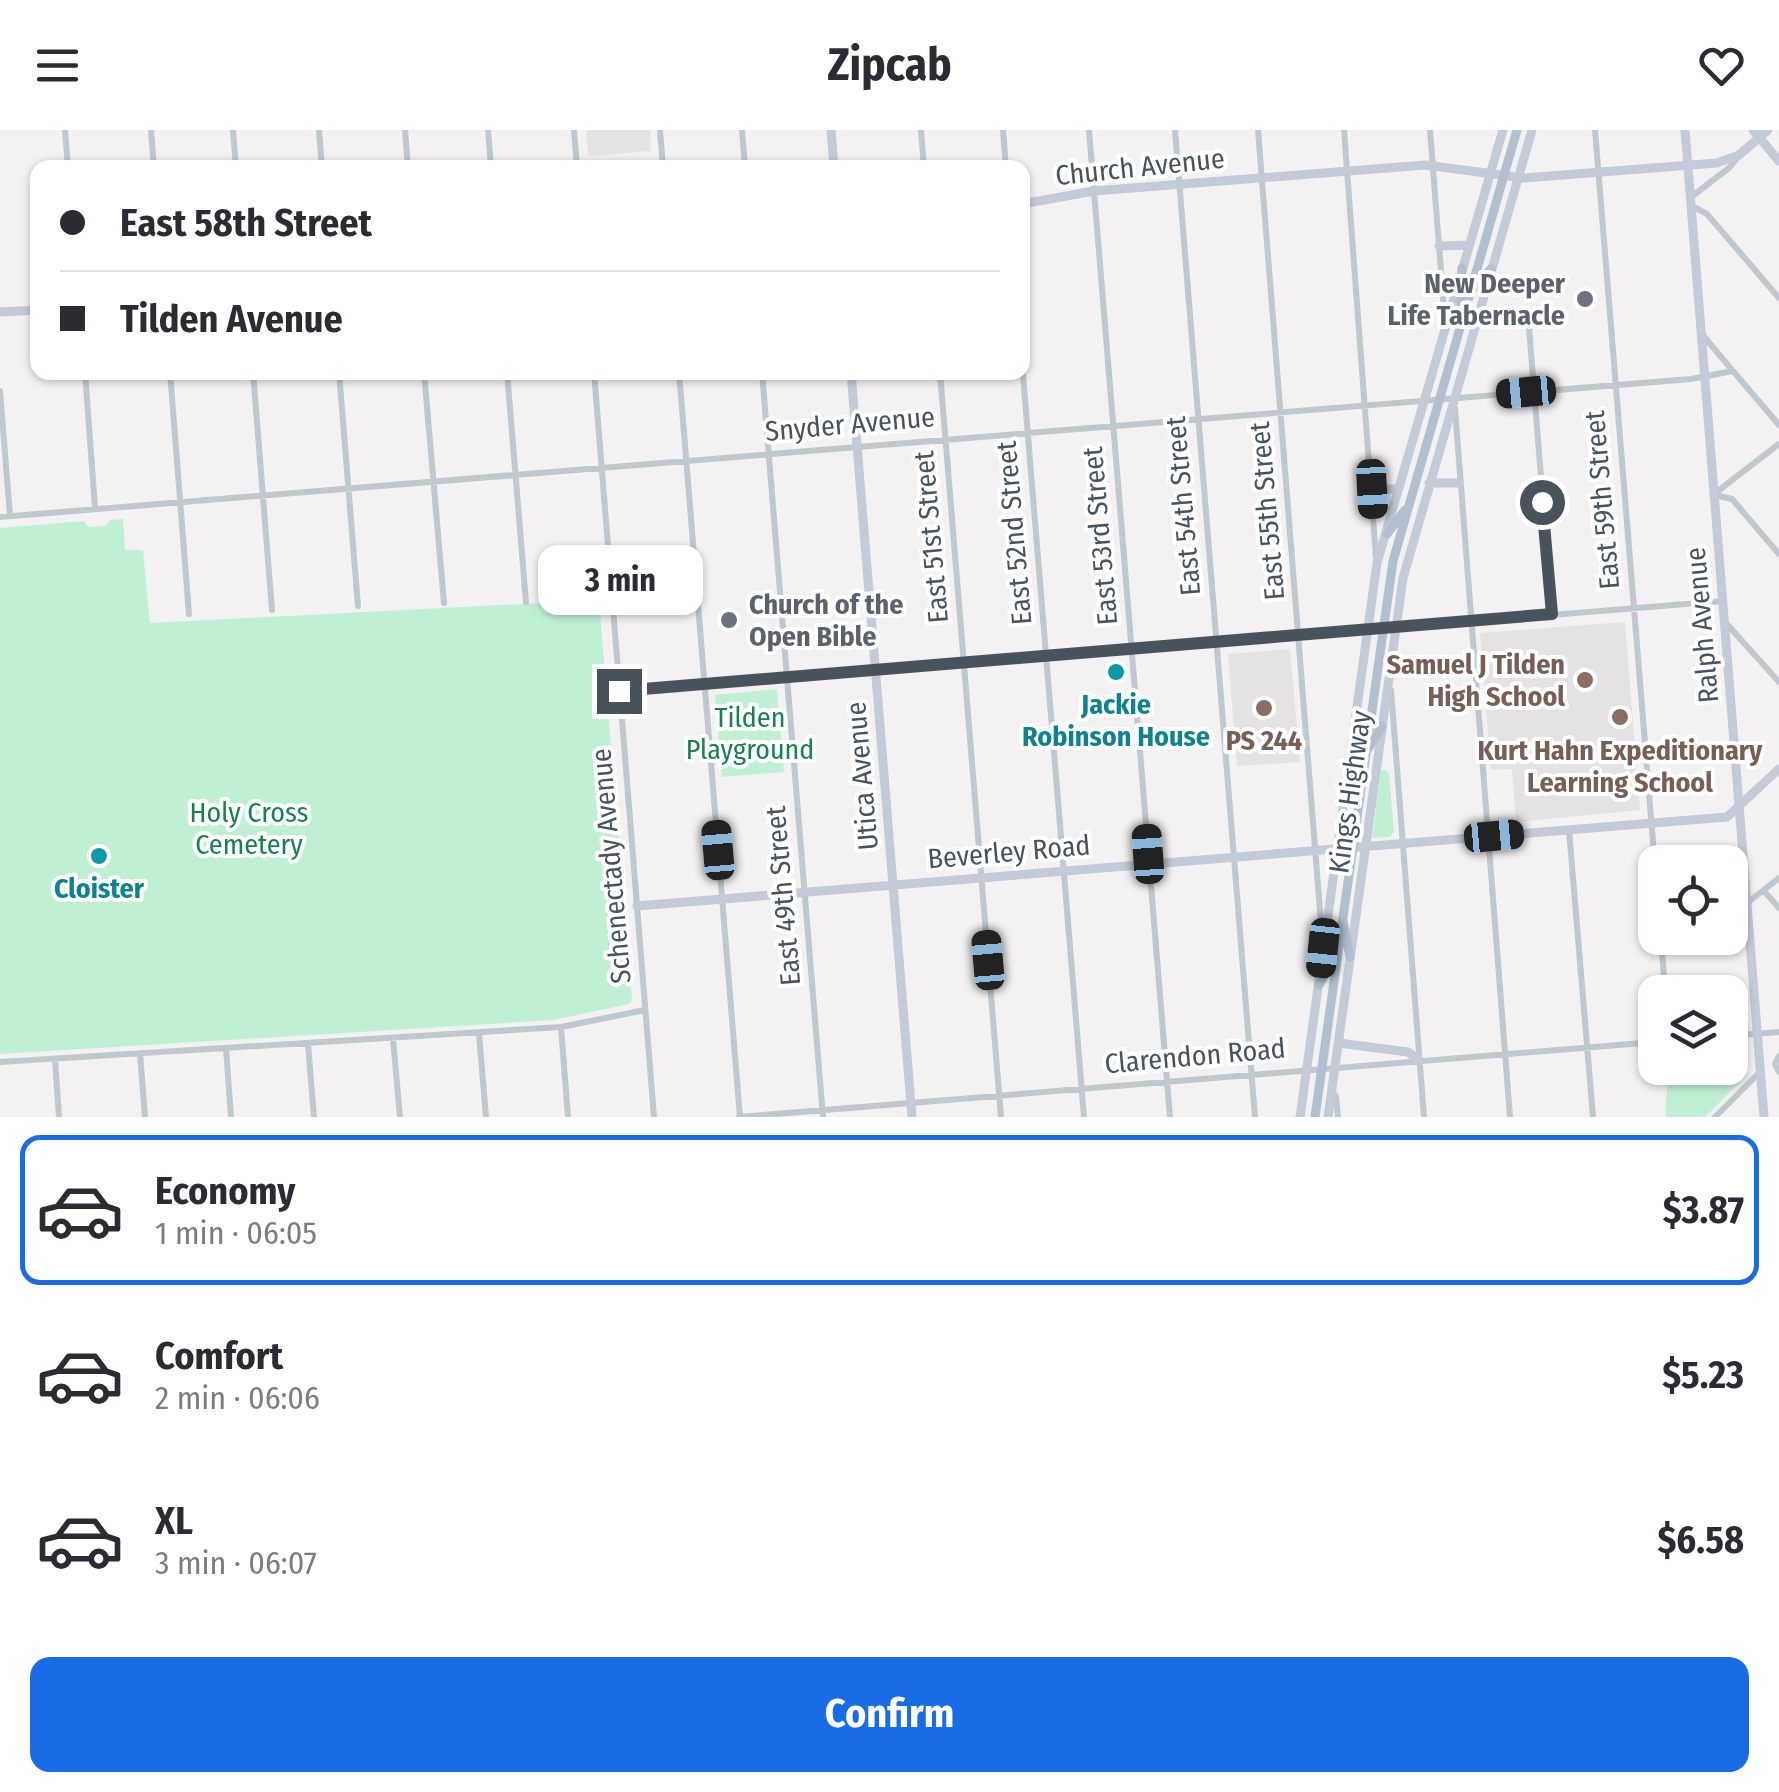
<!DOCTYPE html>
<meta charset="utf-8">
<style>
body{margin:0;font-family:"Fira Sans Condensed",sans-serif;background:#f7f7f7;color:#2b2b33;height:100vh;display:flex;flex-direction:column;font-size:38px;white-space:nowrap}
*{box-sizing:border-box;margin:0}
p{font-size:32px;color:#7c7c81}
.icon{flex:none;width:55px;height:55px;fill:none;stroke:currentColor;stroke-width:2;stroke-linecap:round;stroke-linejoin:round}
.map{position:relative;height:987px;overflow:hidden}
.details{display:flex;flex-direction:column;background:#fff;flex:1}
.details>*{flex:none}
.guide{position:absolute;left:30px;top:30px;width:1000px;height:220px;border-radius:20px;box-shadow:0 2px 8px #0004;display:grid;align-content:center;height:220px;padding:0 30px;background:#fff}
.buttons{position:absolute;left:1638px;top:715px;display:grid;gap:20px}
.buttons a{display:grid;place-items:center;width:110px;height:110px;border-radius:20px;background:#fff;box-shadow:0 2px 8px #0004;font-size:50px}
.end{position:absolute;width:45px;height:45px;margin:-22px;border:12px solid #48535e;background:#fff;box-shadow:0 0 0 5px #fff}
.from{border-radius:50%}
.bubble{position:absolute;height:70px;border-radius:20px;background:#fff;box-shadow:0 2px 8px #0004;font-size:32px;font-weight:700;line-height:70px;text-align:center}
.car{position:absolute;width:30px;height:60px;margin:-30px -15px;border-radius:12px;box-shadow:0 0 8px 2px #0007;background:linear-gradient(#222 24%,#8ab4d8 0 40%,#222 0 76%,#8ab4d8 0 86%,#222 0)}
.guide b{display:flex;align-items:center;gap:35px;height:95px;font-size:38px}
.guide b+b{border-top:2px solid #e1e1e2}
.guide i{width:25px;height:25px;background:#2b2b33}
ul{padding:18px 0 0;list-style:none}
li{display:flex;align-items:center;gap:30px;height:150px;margin:0 20px 15px;padding:0 10px;border:5px solid transparent;border-radius:20px}
li div{flex:1}
li b{display:block;font-size:38px}
li em{font-style:normal;font-weight:700}
li.selected{border-color:#186ce5}
li>.icon{width:90px;height:90px;stroke-width:1.5}
.action{display:flex;gap:20px;margin-top:auto;padding:20px 30px}
.action a{flex:1;height:115px;border-radius:20px;background:#186ce5;color:#fff;font-size:40px;font-weight:700;line-height:115px;text-align:center}
header{display:flex;justify-content:space-between;align-items:center;height:130px;padding:0 30px;background:#fff;font-size:45px;font-weight:700}
.map>svg:first-child{display:block}
.education{fill:#e4e2e3}
.green{fill:#c0f0d4}
.lines{fill:none;stroke-linecap:round;stroke-linejoin:round}
.street{stroke:#bfc8cf;stroke-width:6}
.secondary{stroke:#c2cbd7;stroke-width:9}
.primary{stroke:#b1bfcf;stroke-width:9}
.route{stroke:#48535e;stroke-width:12}
.worship-dot{fill:#6b7280;stroke:#fff;stroke-width:4}
.culture-dot{fill:#0f9aa8;stroke:#fff;stroke-width:4}
.education-dot{fill:#8d6e63;stroke:#fff;stroke-width:4}
.labels{text-anchor:middle;dominant-baseline:central;stroke-width:8;stroke-linejoin:round;paint-order:stroke}
.street-label{font-size:28px;fill:#48535e;stroke:#fff}
.worship-label{font-size:28px;font-weight:bold;fill:#5b616d;stroke:#fff;text-anchor:end}
.education-label{font-size:28px;font-weight:bold;fill:#785e54;stroke:#fff}
.culture-label{font-size:28px;font-weight:bold;fill:#0d838f;stroke:#fff}
.park-label{font-size:28px;fill:#17824f;stroke:#fff}
</style>
<header><svg class="icon" aria-label="menu" viewBox="0 0 24 24"><path d="M4 6h16M4 12h16M4 18h16"/></svg>Zipcab<svg class="icon" aria-label="heart" viewBox="0 0 24 24"><path d="M12 20l-8-8c-3-5 5-10 8-4 3-6 11-1 8 4z"/></svg></header>
<div class="map">
<svg width="1779" height="987" viewBox="0 0 1779 987">
<rect width="100%" height="100%" fill="#f3f1f1"/>
<path class="education" d="M586 0H650L651 21 588 26Z
M1625 492 1640 680 1516 692 1512 639 1491 640 1480 503Z
M1290 519 1300 632 1237 636 1228 524Z"/>
<path class="green" d="M123 389 125 420H143L150 493 599 470 632 870 629 874 553 890 0 924V398L84 391 88 397 106 396 110 390Z
M777 559 784 642 722 647 715 565Z
M1385 640 1389 643 1394 702 1390 707 1372 708 1381 641Z
M1743 918 1746 946 1705 987H1666C1664 969 1670 955 1668 938H1730V919Z"/>
<g class="lines">
<path class="street" d="M65 0 68 38
M151 0 154 38
M233 0 236 38
M319 0 322 38
M405 0 408 38
M488 0 491 38
M574 0 577 38
M660 0 663 38
M742 0 745 38
M921 0 924 38
M1003 0 1006 38
M1089 0 1170 987
M1175 0 1255 987
M1258 0 1322 806
M1344 0 1376 427
M1430 0 1445 193
M1595 0 1655 736
M1691 67 1729 38 1738 27
M1692 76 1707 84 1779 168
M1528 185 1552 484
M1702 204 1732 240
M1022 233 1084 987
M85 242 95 378
M170 242 189 484
M253 242 272 480
M339 242 358 476
M424 242 444 473
M507 242 526 472
M594 242 654 987
M679 242 740 987
M762 242 823 987
M940 242 1001 987
M0 261 10 386
M1455 279 1510 987
M1714 364 1779 314
M1715 365 1732 369 1779 424
M0 387 1691 249 1733 241 1779 295
M1726 493 1779 552
M1391 560 1424 987
M619 561 1723 471
M1569 700 1593 987
M1764 761 1779 778
M1747 773 1779 748
M1661 808 1665 862
M561 897 568 987
M479 904 486 987
M1730 906 1779 902
M393 909 400 987
M308 914 314 987
M226 918 231 987
M140 923 145 987
M1779 926 1775 934 1779 942
M55 929 59 987
M0 932 561 897 645 880
M1332 960 1336 967 1338 987
M739 987 1655 912
M1715 987 1759 943"/>
<path class="secondary" d="M831 0 834 38
M1685 0 1764 987
M1753 0 1779 31
M1022 74 1094 61 1425 35 1524 48 1717 33 1739 25 1768 0
M1439 116 1469 115
M0 182 38 180
M851 242 912 987
M1429 353H1458
M1372 359H1398
M637 776 1727 687 1779 639
M1339 913 1408 922 1419 930
M1300 987 1377 433 1503 0
M1328 987 1403 448 1532 0"/>
<path class="primary" d="M1472 160 1491 139
M1461 180 1462 138
M1387 404 1405 380
M1366 622 1382 596
M1349 631 1356 666
M1343 791 1350 827
M1319 855 1332 832
M1315 987 1393 431 1517 0"/>
</g>
<g class="lines">
<path class="route" d="M619 561 1552 484 1542 372"/>
</g>
<g class="worship-dot">
<circle cx="1585" cy="169" r="10"/>
<circle cx="729" cy="490" r="10"/>
</g>
<g class="culture-dot">
<circle cx="1116" cy="542" r="10"/>
<circle cx="99" cy="726" r="10"/>
</g>
<g class="education-dot">
<circle cx="1585" cy="550" r="10"/>
<circle cx="1264" cy="578" r="10"/>
<circle cx="1620" cy="587" r="10"/>
</g>
<g class="labels">
<g class="street-label">
<text transform="translate(1140 37) rotate(-6)">Church Avenue</text>
<text transform="translate(850 294) rotate(-5)">Snyder Avenue</text>
<text transform="translate(1602 370) rotate(-95)">East 59th Street</text>
<text transform="translate(1183 376) rotate(-95)">East 54th Street</text>
<text transform="translate(1267 381) rotate(-95)">East 55th Street</text>
<text transform="translate(1014 403) rotate(-95)">East 52nd Street</text>
<text transform="translate(1100 406) rotate(-95)">East 53rd Street</text>
<text transform="translate(931 407) rotate(-95)">East 51st Street</text>
<text transform="translate(1702 495) rotate(-95)">Ralph Avenue</text>
<text transform="translate(862 646) rotate(-95)">Utica Avenue</text>
<text transform="translate(1350 662) rotate(-82)">Kings Highway</text>
<text transform="translate(1009 722) rotate(-5)">Beverley Road</text>
<text transform="translate(611 736) rotate(-95)">Schenectady Avenue</text>
<text transform="translate(783 766) rotate(-95)">East 49th Street</text>
<text transform="translate(1195 926) rotate(-5)">Clarendon Road</text>
</g>
<g class="worship-label">
<text x="1565" y="153">New Deeper<tspan x="1565" dy="32">Life Tabernacle</tspan></text>
<text x="749" y="474" text-anchor="start">Church of the<tspan x="749" dy="32">Open Bible</tspan></text>
</g>
<g class="education-label">
<text x="1565" y="534" text-anchor="end">Samuel J Tilden<tspan x="1565" dy="32">High School</tspan></text>
<text x="1264" y="610">PS 244</text>
<text x="1620" y="620">Kurt Hahn Expeditionary<tspan x="1620" dy="32">Learning School</tspan></text>
</g>
<g class="culture-label">
<text x="1116" y="574">Jackie<tspan x="1116" dy="32">Robinson House</tspan></text>
<text x="99" y="758">Cloister</text>
</g>
<g class="park-label">
<text x="750" y="587">Tilden<tspan x="750" dy="32">Playground</tspan></text>
<text x="249" y="682">Holy Cross<tspan x="249" dy="32">Cemetery</tspan></text>
</g>
</g>
</svg>
<div class="buttons">
<a><svg class="icon" aria-label="locate" viewBox="0 0 24 24"><circle cx="12" cy="12" r="6"/><path d="M12 2v4M12 18v4M2 12h4M18 12h4"/></svg></a>
<a><svg class="icon" aria-label="layers" viewBox="0 0 24 24"><path d="M12 4l9 5-9 5-9-5zM3 14l9 5 9-5"/></svg></a>
</div>
<i class="end from" style="left:1542px;top:372px"></i>
<i class="end" style="left:619px;top:561px"></i>
<div class="bubble" style="left:538px;top:415px;width:165px">3 min</div>
<i class="car" style="left:1526px;top:262px;rotate:265deg"></i>
<i class="car" style="left:1372px;top:359px;rotate:177deg"></i>
<i class="car" style="left:1494px;top:706px;rotate:85deg"></i>
<i class="car" style="left:718px;top:720px;rotate:355deg"></i>
<i class="car" style="left:1148px;top:724px;rotate:356deg"></i>
<i class="car" style="left:1323px;top:818px;rotate:186deg"></i>
<i class="car" style="left:988px;top:830px;rotate:355deg"></i>
<div class="guide">
<b><i class="from"></i>East 58th Street</b>
<b><i></i>Tilden Avenue</b>
</div>
</div>
<section class="details">
<ul>
<li class="selected"><svg class="icon" aria-label="car" viewBox="0 0 24 24"><path d="M5 17H2v-5l4-1 3-4h7l3 4 3 1v5h-3M9 17h6M6 11h13"/><circle cx="7" cy="17" r="2"/><circle cx="17" cy="17" r="2"/></svg><div><b>Economy</b><p>1 min · 06:05</p></div><em>$3.87</em></li>
<li><svg class="icon" aria-label="car" viewBox="0 0 24 24"><path d="M5 17H2v-5l4-1 3-4h7l3 4 3 1v5h-3M9 17h6M6 11h13"/><circle cx="7" cy="17" r="2"/><circle cx="17" cy="17" r="2"/></svg><div><b>Comfort</b><p>2 min · 06:06</p></div><em>$5.23</em></li>
<li><svg class="icon" aria-label="car" viewBox="0 0 24 24"><path d="M5 17H2v-5l4-1 3-4h7l3 4 3 1v5h-3M9 17h6M6 11h13"/><circle cx="7" cy="17" r="2"/><circle cx="17" cy="17" r="2"/></svg><div><b>XL</b><p>3 min · 06:07</p></div><em>$6.58</em></li>
</ul>
<div class="action"><a>Confirm</a></div>
</section>
